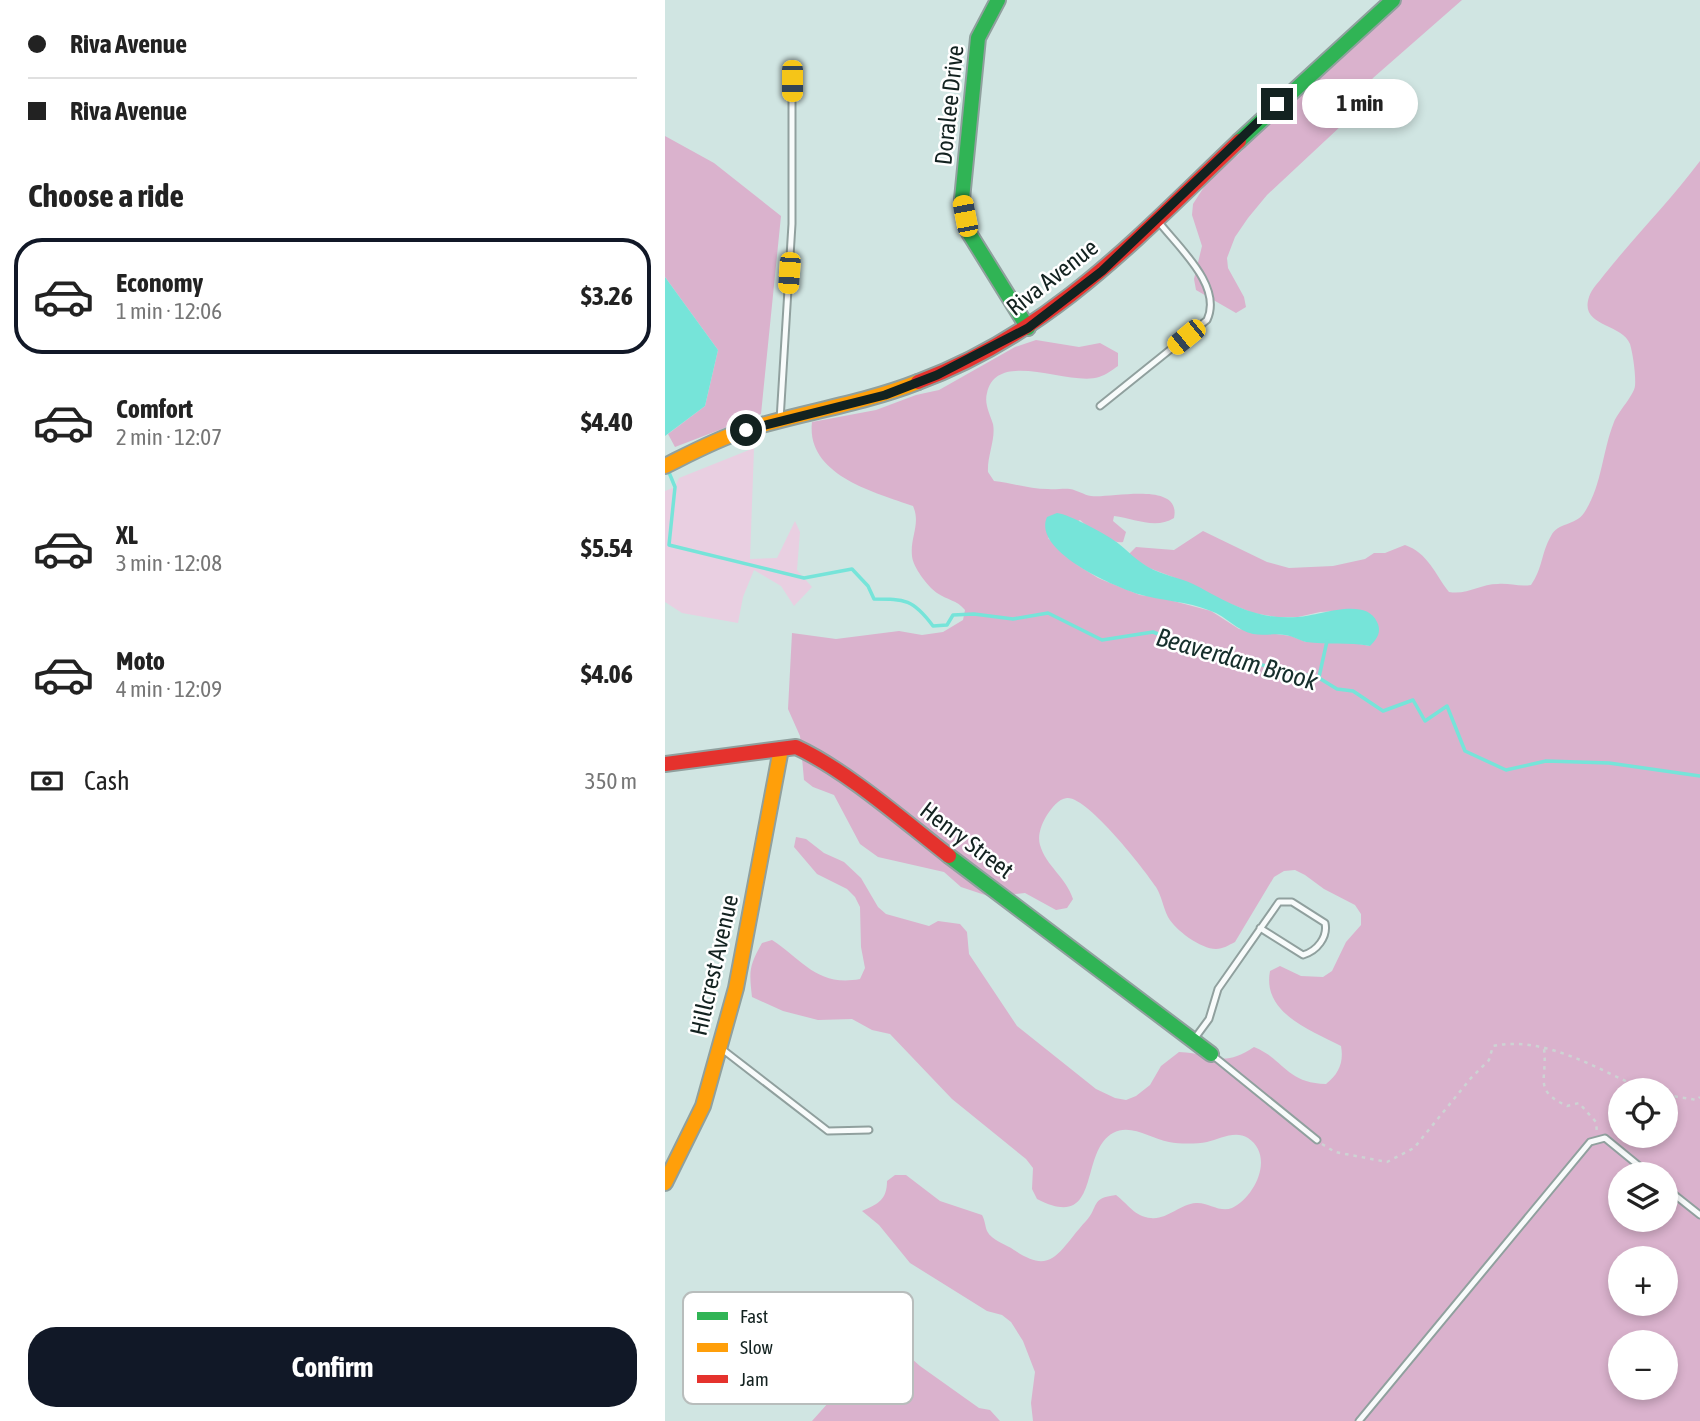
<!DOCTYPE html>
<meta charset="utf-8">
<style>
body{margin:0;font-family:"Asap Condensed",sans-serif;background:#f6f6f6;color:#222;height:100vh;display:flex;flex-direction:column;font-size:26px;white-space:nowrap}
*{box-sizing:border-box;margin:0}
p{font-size:23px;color:#767676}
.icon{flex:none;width:38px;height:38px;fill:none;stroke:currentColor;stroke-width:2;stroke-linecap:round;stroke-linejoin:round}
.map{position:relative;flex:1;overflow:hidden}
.side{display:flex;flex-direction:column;background:#fff;width:665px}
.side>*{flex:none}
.guide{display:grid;align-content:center;height:154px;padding:0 28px;background:#fff}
.tools{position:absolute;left:943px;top:1078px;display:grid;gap:14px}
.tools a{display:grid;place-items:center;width:70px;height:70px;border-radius:50%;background:#fff;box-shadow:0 4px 10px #0003;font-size:35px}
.end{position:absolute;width:32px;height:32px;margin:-16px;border:9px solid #132220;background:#fff;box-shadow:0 0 0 4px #fff}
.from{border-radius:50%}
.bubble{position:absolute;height:49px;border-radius:24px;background:#fff;box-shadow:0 4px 10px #0003;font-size:23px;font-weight:700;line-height:49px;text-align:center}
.car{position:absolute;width:21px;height:42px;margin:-21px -10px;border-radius:9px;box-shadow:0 0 5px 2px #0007;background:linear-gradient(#f5c518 24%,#345 0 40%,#f5c518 0 76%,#345 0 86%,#f5c518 0)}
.guide b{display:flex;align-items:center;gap:24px;height:66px;font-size:26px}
.guide b+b{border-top:2px solid #e0e0e0}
.guide i{width:18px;height:18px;background:#222}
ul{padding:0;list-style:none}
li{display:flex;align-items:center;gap:21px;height:116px;margin:0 14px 10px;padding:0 14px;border:4px solid transparent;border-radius:28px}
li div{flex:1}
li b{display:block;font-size:26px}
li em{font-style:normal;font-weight:700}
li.selected{border-color:#111827}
li>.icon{width:63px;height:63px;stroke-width:1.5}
h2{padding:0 28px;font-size:32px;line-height:84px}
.pay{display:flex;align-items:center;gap:18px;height:77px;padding:0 28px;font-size:26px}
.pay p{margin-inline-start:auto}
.cta{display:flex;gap:14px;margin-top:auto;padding:14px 28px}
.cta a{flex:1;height:80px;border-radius:28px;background:#111827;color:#fff;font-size:28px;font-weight:700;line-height:80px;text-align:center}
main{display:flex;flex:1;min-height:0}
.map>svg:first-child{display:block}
.green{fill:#e9cfe1}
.forest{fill:#dab2cd;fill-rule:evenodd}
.water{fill:#76e4d9}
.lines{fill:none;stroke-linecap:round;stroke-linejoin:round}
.stream{stroke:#76e4d9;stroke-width:3.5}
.lane-casing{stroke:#90a09e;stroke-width:9}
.fast-casing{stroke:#90a09e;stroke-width:18}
.slow-casing{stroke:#90a09e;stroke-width:18}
.jam-casing{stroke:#90a09e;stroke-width:18}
.path{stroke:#cdd3d3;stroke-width:2.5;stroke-dasharray:3.5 5;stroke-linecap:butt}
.lane{stroke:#f8fbfb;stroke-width:5}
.fast{stroke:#30b455;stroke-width:14}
.slow{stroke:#ff9f0a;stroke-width:14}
.jam{stroke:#e5322d;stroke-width:14}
.route{stroke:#132220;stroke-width:9}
.labels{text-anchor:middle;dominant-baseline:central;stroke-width:5;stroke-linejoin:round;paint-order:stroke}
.street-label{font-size:24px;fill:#132220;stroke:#fff}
.water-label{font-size:26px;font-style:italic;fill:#162f2c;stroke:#fff}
.key{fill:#fff;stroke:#b8bdbc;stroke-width:2}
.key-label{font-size:19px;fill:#132220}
</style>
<main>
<section class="side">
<div class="guide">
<b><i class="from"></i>Riva Avenue</b>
<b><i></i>Riva Avenue</b>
</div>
<h2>Choose a ride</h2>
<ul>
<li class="selected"><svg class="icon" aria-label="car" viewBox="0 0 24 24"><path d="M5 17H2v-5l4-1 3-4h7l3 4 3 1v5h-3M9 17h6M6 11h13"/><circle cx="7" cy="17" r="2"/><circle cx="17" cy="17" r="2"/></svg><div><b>Economy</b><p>1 min · 12:06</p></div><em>$3.26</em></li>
<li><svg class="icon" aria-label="car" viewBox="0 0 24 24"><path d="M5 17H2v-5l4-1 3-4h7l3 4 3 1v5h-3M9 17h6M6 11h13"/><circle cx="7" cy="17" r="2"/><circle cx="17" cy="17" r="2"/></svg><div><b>Comfort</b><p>2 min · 12:07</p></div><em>$4.40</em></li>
<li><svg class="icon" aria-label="car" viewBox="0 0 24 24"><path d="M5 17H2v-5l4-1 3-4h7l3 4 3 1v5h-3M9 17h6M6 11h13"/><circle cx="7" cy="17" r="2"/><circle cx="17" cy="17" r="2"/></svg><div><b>XL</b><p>3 min · 12:08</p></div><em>$5.54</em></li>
<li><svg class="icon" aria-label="car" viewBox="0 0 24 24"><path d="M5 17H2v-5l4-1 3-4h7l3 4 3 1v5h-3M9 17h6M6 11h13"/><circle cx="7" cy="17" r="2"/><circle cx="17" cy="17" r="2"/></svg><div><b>Moto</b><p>4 min · 12:09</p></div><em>$4.06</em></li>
</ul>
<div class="pay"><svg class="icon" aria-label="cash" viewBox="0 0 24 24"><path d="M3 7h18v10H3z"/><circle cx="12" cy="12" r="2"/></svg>Cash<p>350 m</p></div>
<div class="cta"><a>Confirm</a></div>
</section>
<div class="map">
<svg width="1035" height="1421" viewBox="0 0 1035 1421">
<rect width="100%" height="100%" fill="#d0e5e2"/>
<path class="green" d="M89 448 85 559 112 558 130 521 135 532 132 570 147 587 129 606 116 586 89 570 78 597 73 623 17 613 0 602V491L10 487 14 478Z"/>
<path class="forest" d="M734 0H797L708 78 677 125 602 195 583 218 570 237 562 258 563 268 579 297 581 307 571 313 531 290 529 279 537 246 527 215 528 204 546 176 573 155 610 113Z
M0 136 49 163 116 216 96 414 10 447 3 434 40 406 53 350 0 277Z
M1035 161V1421H368L366 1403 370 1372 358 1341 346 1322 337 1315 322 1311 245 1263 214 1225 197 1211C213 1204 222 1200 222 1181L230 1175H241L275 1201 317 1215C320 1220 320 1226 322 1231 327 1241 341 1244 349 1250 388 1277 394 1250 421 1221 434 1207 425 1198 451 1195 463 1204 470 1217 486 1218 502 1220 515 1204 531 1203 543 1202 555 1213 567 1208 590 1197 610 1156 583 1138 570 1130 555 1139 542 1142 531 1144 515 1144 504 1142 486 1139 466 1123 448 1133 413 1152 438 1233 372 1199L367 1189 368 1168 361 1159 287 1099 225 1034 207 1030 187 1019 153 1020 118 1011 87 997C84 971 84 966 97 943L107 940C138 960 152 987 195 979L200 968 196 947 195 907 190 897 182 889 152 874 129 847 131 837 141 839 159 853 179 862 196 878 213 907 221 914 264 926 273 921 295 924 302 932 304 954 352 1026 431 1089 450 1098 461 1100 471 1096 485 1085 496 1066 514 1052C547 1053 557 1069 589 1047 619 1059 621 1083 661 1084 674 1074 679 1062 676 1046 645 1030 597 1013 605 971L615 966 636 976 658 977 667 971 681 942 696 925V914L690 905 659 889 640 875 630 870 619 871 609 877 570 942C564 945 558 949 551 949 536 949 510 930 503 917 498 907 497 897 491 887 480 870 422 796 402 798 393 799 387 808 382 815 377 823 372 835 375 845 381 866 401 877 408 899L402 908 391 910 360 893 326 897 296 887 279 872 213 857 195 844 169 795 148 787 139 780 135 736 123 709 127 633 171 639 234 631 257 635 278 632 298 620 300 610C292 600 282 600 272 593 262 586 248 567 247 556 245 537 256 524 248 506 209 492 141 475 147 422L211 410 251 395 274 390 350 347 371 340 414 347 435 343 453 353V366C447 370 441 375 434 377 405 387 332 348 322 393 319 404 325 414 328 424 331 439 322 456 323 472L329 481C347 483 365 489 383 489 391 490 398 488 405 489 412 490 419 495 426 496 444 499 517 480 509 518 490 530 469 518 449 516L448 521 461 532 458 542C444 544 426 529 415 520L383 538 411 564 433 578 475 595 497 598 546 611 574 629 626 636 641 642H683L705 646 689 610 655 612 633 617H611L588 613 546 596 526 584 484 568 463 555 471 547 509 550 538 531 602 562 624 568 668 566 700 559 709 553H720L740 545C763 553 770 574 784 592 803 595 815 584 833 584 844 583 854 587 866 585 878 568 876 553 886 536 893 522 910 526 919 513 937 486 937 452 949 422 953 412 969 395 970 386 971 376 968 354 965 344 957 323 914 327 924 297 927 288 934 282 939 275 970 236 1005 201 1035 161ZM956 1090H1001V1136H956ZM956 1174H1001V1220H956ZM956 1258H1001V1304H956ZM956 1342H1001V1388H956Z
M212 1334 222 1337 255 1366 314 1408 325 1410 335 1421H147L180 1384V1373L174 1351 181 1343Z"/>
<path class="water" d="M0 277 53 350 40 406 0 436Z
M392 513C404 514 445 536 454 544 464 552 471 560 483 567 497 575 513 577 528 584 548 594 568 607 591 613 604 617 619 618 633 617 653 616 701 596 712 622 717 632 712 639 705 646 684 642 661 645 641 642 634 640 628 636 620 635 610 633 599 636 588 634 572 631 561 616 546 611 522 601 496 601 473 594 448 586 367 551 382 517Z"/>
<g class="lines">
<path class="stream" d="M3 470 10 487 4 545 139 578 187 569 203 586 209 599C240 599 248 599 268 626L282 625 288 615 309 614 348 619 383 613 437 640 488 632 540 652 654 678 672 689 688 691 718 711 748 700 760 721 782 706 800 751 841 770 881 761 944 763 1035 776
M654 677 662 641"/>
<g class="lane-casing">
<path id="lane" d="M435 406 542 320C558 286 514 248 493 221
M115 420 127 224V81
M530 1038 544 1019 553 989 614 902H627L660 923C663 937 652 951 638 955L595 928
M57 1049 163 1131 204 1130
M546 1054 652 1140
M1001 1188 1035 1215
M694 1421 925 1142 940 1138 984 1174"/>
</g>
<g class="fast-casing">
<path id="fast" d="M333 0 313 38 297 199 304 233 363 328
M574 141 728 0
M284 856 546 1054"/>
</g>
<g class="slow-casing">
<path id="slow" d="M0 466C26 453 52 439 80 430 137 412 197 404 253 382
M0 1183 38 1106 71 988 116 749"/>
</g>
<g class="jam-casing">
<path id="jam" d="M253 382C386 333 474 236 574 141
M0 764 131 747C181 770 239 821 284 856"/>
</g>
<path class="path" d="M879 1049C883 1079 867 1090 902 1106L914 1103 931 1122 932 1133
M1001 1095 1032 1100 1035 1097
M657 1144 670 1152 722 1162 749 1148 806 1078 824 1060 828 1046C880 1035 934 1070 980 1090"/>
<use href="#lane" class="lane"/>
<use href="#fast" class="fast"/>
<use href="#slow" class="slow"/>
<use href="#jam" class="jam"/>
</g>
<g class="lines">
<path class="route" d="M81 430 220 395 272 375 363 328 437 271 612 104"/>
</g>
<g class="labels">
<g class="street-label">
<text transform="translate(284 105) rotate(-84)">Doralee Drive</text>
<text transform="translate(387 277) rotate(-38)">Riva Avenue</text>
<text transform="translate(302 840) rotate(37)">Henry Street</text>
<text transform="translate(49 965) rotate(-77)">Hillcrest Avenue</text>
</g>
<g class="water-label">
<text transform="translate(572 659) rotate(16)">Beaverdam Brook</text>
</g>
</g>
<rect x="18" y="1292" width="230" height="112" rx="10" class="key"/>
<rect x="32" y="1312" width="31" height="8" fill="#30b455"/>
<rect x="32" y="1343" width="31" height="9" fill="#ff9f0a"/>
<rect x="32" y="1375" width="31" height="8" fill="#e5322d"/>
<g class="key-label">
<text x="75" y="1323">Fast</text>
<text x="75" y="1354">Slow</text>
<text x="75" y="1386">Jam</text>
</g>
</svg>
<div class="tools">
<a><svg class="icon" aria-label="locate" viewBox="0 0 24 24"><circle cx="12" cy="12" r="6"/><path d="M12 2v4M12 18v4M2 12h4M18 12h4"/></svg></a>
<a><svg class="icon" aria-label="layers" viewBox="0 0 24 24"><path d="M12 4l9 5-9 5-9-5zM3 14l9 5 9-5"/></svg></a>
<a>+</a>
<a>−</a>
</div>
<i class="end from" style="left:81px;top:430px"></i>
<i class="end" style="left:612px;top:104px"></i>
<div class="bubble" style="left:637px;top:79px;width:116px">1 min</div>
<i class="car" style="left:127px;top:81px;rotate:180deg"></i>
<i class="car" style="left:300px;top:216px;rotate:349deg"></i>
<i class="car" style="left:124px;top:273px;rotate:184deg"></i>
<i class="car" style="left:521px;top:337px;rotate:231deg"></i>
</div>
</main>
